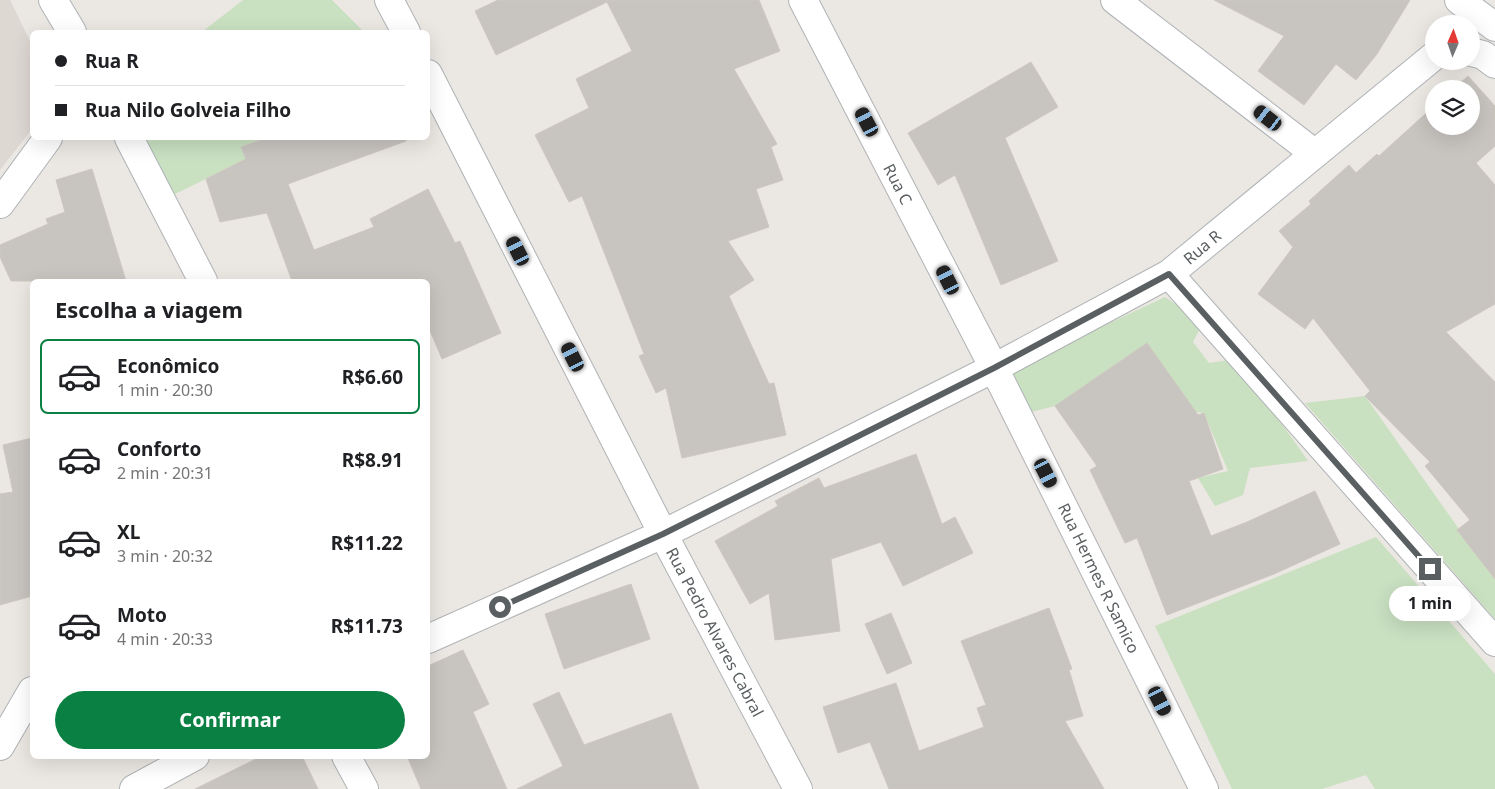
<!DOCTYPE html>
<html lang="pt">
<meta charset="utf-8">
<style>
body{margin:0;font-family:"Noto Sans",sans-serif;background:#f6f6f6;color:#202124;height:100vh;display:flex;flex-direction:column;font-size:19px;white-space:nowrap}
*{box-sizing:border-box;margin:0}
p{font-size:16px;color:#757577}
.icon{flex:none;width:28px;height:28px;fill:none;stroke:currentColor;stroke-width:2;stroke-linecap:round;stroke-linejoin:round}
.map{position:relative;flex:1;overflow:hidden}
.panel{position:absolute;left:30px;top:279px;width:400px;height:480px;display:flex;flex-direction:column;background:#fff;border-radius:8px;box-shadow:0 5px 20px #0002}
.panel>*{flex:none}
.banner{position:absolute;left:30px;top:30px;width:400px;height:110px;border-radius:8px;box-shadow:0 5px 20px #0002;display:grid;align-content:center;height:110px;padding:0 25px;background:#fff}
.needle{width:32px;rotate:2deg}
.buttons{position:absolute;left:1425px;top:15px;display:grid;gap:10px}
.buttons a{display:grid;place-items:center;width:55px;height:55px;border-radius:50%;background:#fff;box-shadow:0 5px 20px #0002;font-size:25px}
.end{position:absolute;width:22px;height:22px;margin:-11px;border:6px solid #5a5f61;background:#fff;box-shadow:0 0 0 2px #fff}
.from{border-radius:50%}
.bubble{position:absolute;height:35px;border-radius:18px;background:#fff;box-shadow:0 5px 20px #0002;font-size:16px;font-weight:700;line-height:35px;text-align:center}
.car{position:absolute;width:15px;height:30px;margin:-15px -8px;border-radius:6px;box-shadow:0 0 4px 1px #0007;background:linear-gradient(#222 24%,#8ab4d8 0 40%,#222 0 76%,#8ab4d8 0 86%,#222 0)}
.banner b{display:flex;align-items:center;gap:18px;height:48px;font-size:19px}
.banner b+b{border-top:1px solid #e0e0e0}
.banner i{width:12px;height:12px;background:#202124}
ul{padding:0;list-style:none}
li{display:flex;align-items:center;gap:15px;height:75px;margin:0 10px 8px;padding:0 15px;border:2px solid transparent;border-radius:8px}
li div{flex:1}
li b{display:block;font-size:19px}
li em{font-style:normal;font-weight:700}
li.on{border-color:#0b8043}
li>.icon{width:45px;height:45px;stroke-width:1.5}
h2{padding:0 25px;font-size:22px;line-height:60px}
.primary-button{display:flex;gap:10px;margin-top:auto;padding:10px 25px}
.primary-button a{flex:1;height:58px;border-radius:30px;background:#0b8043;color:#fff;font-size:20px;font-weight:700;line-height:58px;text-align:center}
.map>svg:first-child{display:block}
.education{fill:#ded8d3}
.green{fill:#c9e0c1}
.building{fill:#c8c4c0;stroke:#cfc7c1}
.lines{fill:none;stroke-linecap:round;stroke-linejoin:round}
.street-casing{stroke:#afb3b6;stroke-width:30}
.street{stroke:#fff;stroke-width:28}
.route{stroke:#5a5f61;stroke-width:6}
.labels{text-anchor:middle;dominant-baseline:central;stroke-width:4;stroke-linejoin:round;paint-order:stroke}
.street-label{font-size:16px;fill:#5a5f61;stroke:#fff}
</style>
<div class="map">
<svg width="1495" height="789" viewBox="0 0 1495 789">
<rect width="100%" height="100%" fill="#ebe7e2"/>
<path class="education" d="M0 0H10L32 45V129L0 170Z"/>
<path class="green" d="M243 0H332L364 32H202Z
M144 138H290L173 195Z
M1165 297 1203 323 1193 342 1209 363 1236 359 1308 461 1250 468 1243 495 1215 506 1198 478 1228 471 1204 413 1162 408 1055 406 1027 413 1008 371Z
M1365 396 1490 573 1495 570V619L1305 403Z
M1376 537 1495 674V789H1375L1366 775 1322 789H1232L1155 626Z"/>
<path class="building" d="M498 0H759L780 51 734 69 777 144 771 147 783 180 756 189 769 227 728 241 754 280 729 296 769 384 774 383 786 435 682 458 666 388 656 393 639 356 644 354 582 196 569 202 535 135 589 108 576 79 632 51 607 2 496 55 475 11Z
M1214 0H1410L1377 54 1356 80 1336 64 1304 105 1258 71 1284 36Z
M1031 62 1058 107 1005 138 1058 261 1001 285 955 175 938 185 908 133Z
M1468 76 1495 106V146L1476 163 1495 185V304L1446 332 1495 382V579L1457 530 1470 520 1425 466 1430 462 1365 396 1370 391 1313 318 1305 329 1258 294 1293 247 1279 231 1311 204 1309 201 1349 165 1356 173 1377 154 1379 156 1434 106V126H1471V89H1453Z
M267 138H405L406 141 288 184 314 250 374 227 370 219 428 189 455 243 460 241 501 333 442 359 428 326V281H292L267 213 220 222 206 179 246 159 241 147Z
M92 169 126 281H11L0 257V245L48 224 46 219 65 212 56 180Z
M1147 343 1198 415 1204 413 1223 469 1189 481 1211 536 1247 522 1315 491 1340 544 1274 574 1167 615 1137 538 1125 543 1090 470 1097 466 1055 406Z
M32 438V596L0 605V494L13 492 3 445Z
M916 454 942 524 955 517 973 553 903 586 881 542 831 559 840 631 775 640 769 593 750 604 715 541 778 506 775 501 819 478 824 488Z
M631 584 650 639 564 669 545 614Z
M1049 608 1072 669 1069 670 1083 716 1065 721 1104 789H889L870 742 838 753 823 707 896 683 919 751 984 727 977 708 986 705 961 641Z
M891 613 912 663 887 674 865 624Z
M463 650 489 704 473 712 507 789H421L407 756H428V666Z
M559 692 584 745 671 713 699 789H517L563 766 533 704Z
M262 756H302L318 789H195Z"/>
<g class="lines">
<g class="street-casing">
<path id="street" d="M53 0 72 32
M389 0 406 32
M803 0 994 368 1204 789
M1115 0 1314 153
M1459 0 1495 27
M1471 52 1483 55 1495 64
M428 74 663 534 798 789
M129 138 203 281
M0 204 48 138
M1169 274 1495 642
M428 639 663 534 994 368 1169 274 1434 56
M0 746 32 691
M346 756 364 789
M134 789 195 756"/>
</g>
<use href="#street" class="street"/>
</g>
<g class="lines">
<path class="route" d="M500 607 663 534 994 368 1169 274 1430 569"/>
</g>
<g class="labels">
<g class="street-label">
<text transform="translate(898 184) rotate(63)">Rua C</text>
<text transform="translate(1202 247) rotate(-40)">Rua R</text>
<text transform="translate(1099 578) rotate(64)">Rua Hermes R Samico</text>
<text transform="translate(715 632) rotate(62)">Rua Pedro Alvares Cabral</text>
</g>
</g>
</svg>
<div class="buttons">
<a><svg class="needle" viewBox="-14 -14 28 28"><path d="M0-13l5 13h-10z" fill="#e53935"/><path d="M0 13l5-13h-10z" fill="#757577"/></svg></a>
<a><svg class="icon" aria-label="layers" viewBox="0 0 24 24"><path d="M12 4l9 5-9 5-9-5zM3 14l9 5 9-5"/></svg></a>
</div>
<i class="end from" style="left:500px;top:607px"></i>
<i class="end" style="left:1430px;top:569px"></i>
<div class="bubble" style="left:1389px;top:586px;width:82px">1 min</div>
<i class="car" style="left:1268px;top:118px;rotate:308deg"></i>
<i class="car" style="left:867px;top:122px;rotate:332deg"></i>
<i class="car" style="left:518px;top:251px;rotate:333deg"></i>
<i class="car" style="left:948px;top:280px;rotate:333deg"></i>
<i class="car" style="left:573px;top:357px;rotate:333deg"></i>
<i class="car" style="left:1046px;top:473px;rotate:153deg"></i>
<i class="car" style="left:1160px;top:701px;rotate:153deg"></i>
<div class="banner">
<b><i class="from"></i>Rua R</b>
<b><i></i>Rua Nilo Golveia Filho</b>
</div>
<section class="panel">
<h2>Escolha a viagem</h2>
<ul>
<li class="on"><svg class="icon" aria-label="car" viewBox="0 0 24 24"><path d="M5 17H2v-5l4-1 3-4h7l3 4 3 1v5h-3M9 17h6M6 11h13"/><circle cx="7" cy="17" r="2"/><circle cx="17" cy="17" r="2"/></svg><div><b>Econômico</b><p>1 min · 20:30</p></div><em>R$6.60</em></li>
<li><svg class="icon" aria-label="car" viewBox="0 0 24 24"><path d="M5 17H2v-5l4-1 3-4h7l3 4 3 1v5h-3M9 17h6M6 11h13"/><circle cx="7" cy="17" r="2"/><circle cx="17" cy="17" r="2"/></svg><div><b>Conforto</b><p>2 min · 20:31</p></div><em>R$8.91</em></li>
<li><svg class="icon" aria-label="car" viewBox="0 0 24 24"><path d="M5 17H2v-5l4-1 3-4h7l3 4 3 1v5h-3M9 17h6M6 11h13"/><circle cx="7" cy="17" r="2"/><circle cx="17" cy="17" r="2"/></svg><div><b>XL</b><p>3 min · 20:32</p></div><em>R$11.22</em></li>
<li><svg class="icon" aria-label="car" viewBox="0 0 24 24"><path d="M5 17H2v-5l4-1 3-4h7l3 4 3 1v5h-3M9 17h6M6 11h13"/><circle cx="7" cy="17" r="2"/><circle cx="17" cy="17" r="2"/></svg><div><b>Moto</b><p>4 min · 20:33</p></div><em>R$11.73</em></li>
</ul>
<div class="primary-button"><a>Confirmar</a></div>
</section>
</div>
